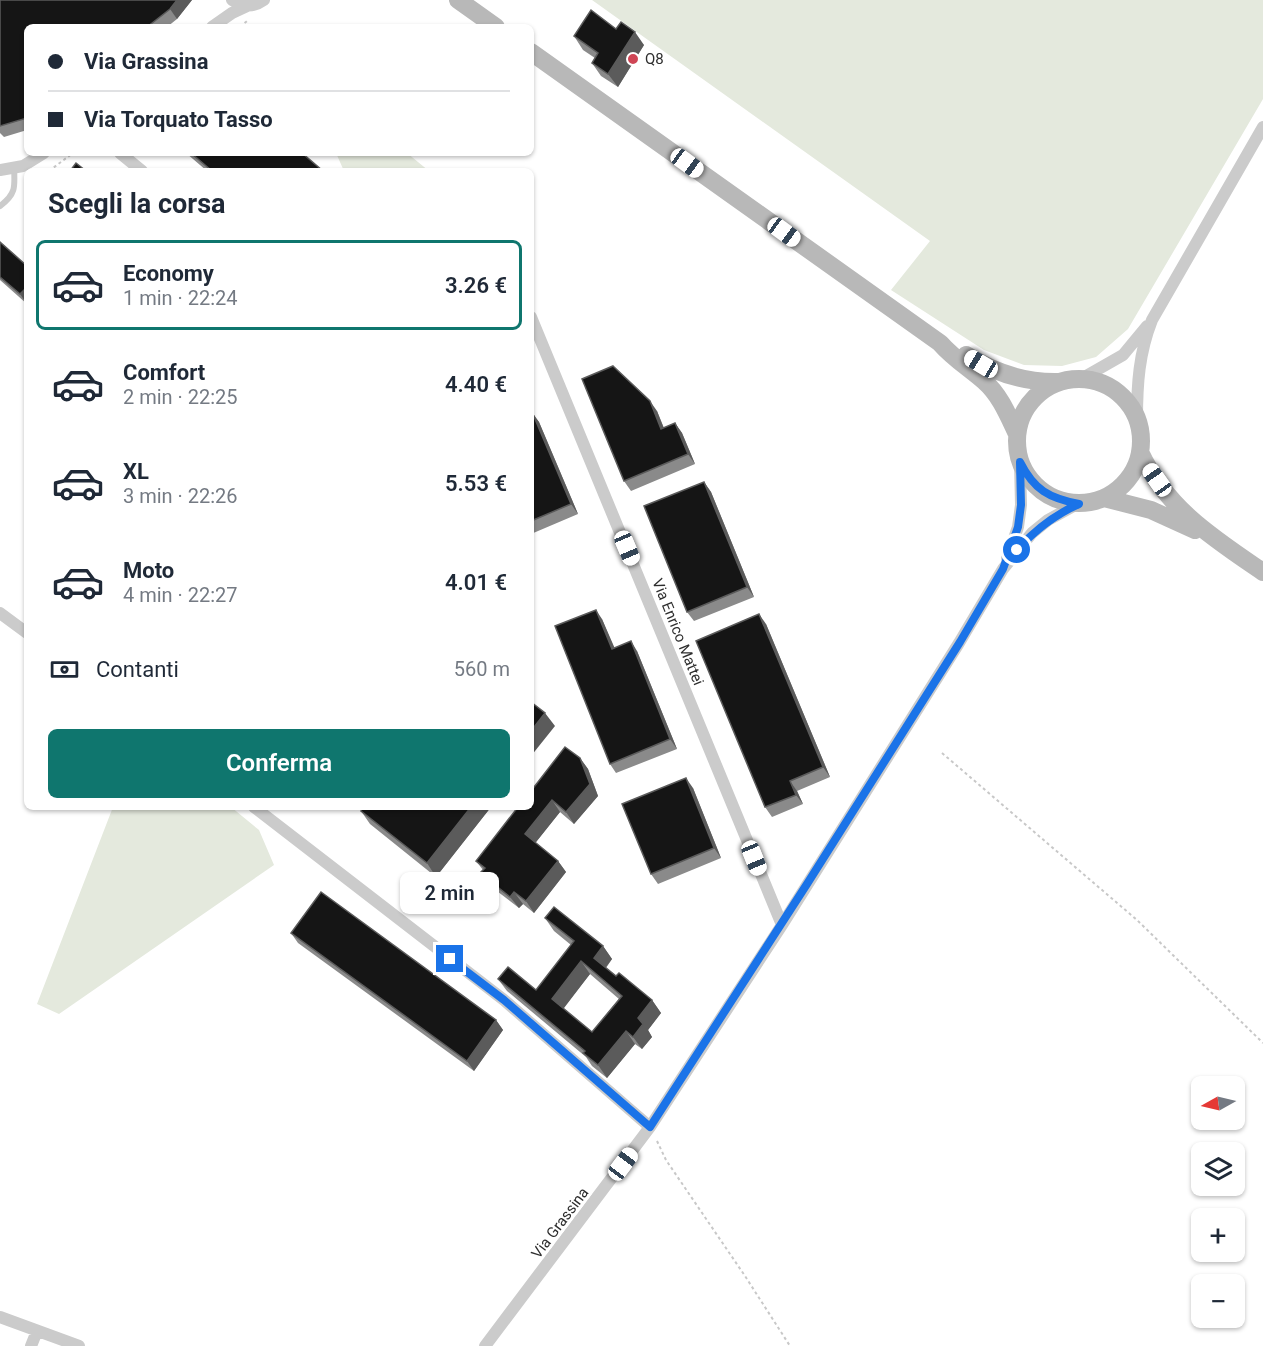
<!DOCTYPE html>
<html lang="it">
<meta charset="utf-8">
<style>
body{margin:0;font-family:Roboto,sans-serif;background:#f6f6f7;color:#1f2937;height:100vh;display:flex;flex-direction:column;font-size:22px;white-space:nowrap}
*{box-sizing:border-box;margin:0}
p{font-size:20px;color:#747a83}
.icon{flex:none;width:33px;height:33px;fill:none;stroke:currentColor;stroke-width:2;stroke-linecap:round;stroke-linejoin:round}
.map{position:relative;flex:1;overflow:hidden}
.details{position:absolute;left:24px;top:168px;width:510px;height:642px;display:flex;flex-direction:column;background:#fff;border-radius:9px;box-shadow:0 2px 4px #0004}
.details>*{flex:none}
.top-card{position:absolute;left:24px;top:24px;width:510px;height:132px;border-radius:9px;box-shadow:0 2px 4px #0004;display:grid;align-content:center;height:132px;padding:0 24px;background:#fff}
.needle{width:39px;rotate:262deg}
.controls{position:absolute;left:1191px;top:1076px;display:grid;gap:12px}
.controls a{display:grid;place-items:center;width:54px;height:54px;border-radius:9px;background:#fff;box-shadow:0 2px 4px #0004;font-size:30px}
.end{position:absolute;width:27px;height:27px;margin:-14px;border:8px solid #1a73e8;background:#fff;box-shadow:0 0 0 3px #fff}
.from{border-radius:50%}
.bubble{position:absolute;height:42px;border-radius:9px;background:#fff;box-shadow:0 2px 4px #0004;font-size:20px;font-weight:600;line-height:42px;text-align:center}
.car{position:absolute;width:18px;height:36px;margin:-18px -9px;border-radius:8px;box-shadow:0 0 4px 2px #0007;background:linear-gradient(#fff 24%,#345 0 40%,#fff 0 76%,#345 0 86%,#fff 0)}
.top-card b{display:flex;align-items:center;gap:21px;height:57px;font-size:22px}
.top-card b+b{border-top:2px solid #e0e1e3}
.top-card i{width:15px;height:15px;background:#1f2937}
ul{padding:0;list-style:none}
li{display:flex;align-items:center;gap:18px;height:90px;margin:0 12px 9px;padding:0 12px;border:3px solid transparent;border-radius:9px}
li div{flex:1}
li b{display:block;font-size:22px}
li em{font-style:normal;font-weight:600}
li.current{border-color:#0f766e}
li>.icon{width:54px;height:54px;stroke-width:1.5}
h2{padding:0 24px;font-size:27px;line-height:72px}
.pay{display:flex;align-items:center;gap:15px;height:66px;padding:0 24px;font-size:22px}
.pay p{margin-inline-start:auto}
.action{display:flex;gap:12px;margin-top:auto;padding:12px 24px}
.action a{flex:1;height:69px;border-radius:9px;background:#0f766e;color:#fff;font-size:24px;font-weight:600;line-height:69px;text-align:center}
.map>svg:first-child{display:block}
.green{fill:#e4e9dd}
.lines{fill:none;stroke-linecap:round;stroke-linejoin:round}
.path{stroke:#c8c8c8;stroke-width:2;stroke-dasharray:3 3;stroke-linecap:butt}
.lane{stroke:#cbcbcb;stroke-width:6}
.street{stroke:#cbcbcb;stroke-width:12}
.secondary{stroke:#b8b8b8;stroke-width:18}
.wall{fill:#8a8a8a;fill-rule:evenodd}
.shaded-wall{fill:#5b5b5b}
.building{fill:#151515;stroke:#5b5b5b;stroke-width:1.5;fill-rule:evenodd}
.route{stroke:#1a73e8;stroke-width:8}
.poi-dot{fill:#cf4555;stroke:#fff;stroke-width:2}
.labels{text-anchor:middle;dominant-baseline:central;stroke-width:6;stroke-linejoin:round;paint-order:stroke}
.poi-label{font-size:15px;fill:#2e2e2e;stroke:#fff;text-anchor:start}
.street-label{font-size:15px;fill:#2e2e2e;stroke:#fff}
</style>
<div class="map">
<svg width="1263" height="1346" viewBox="0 0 1263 1346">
<rect width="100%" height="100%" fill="#fff"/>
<path class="green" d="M592 0H1263V99L1128 329 1096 357 1062 366 1024 365 984 350 891 290 930 241Z
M336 153H407L429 171H344Z
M113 807H231L259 830 274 865 59 1014 37 1004Z"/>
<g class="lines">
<path class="path" d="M240 27 247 21
M49 171 73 153
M942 753 1137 920 1263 1043
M657 1141 666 1160 745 1276 790 1346"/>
<path class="lane" d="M0 206C16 194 15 187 14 168"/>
<path class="street" d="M232 0C243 7 253 8 264 0
M212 27 232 13 247 6
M120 153 142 171
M0 170 23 166 44 153
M531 317 782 925
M1081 379 1123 355 1147 326
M1137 419C1137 384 1139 353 1152 320L1263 127
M1007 558 1018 527 1021 505 1020 462
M0 613 27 633
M254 807 504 1000 650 1127
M0 1317 79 1346
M31 1346 37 1331
M485 1346 650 1127 782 925 959 643 1003 569 1032 533 1048 520 1079 503"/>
<path class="secondary" d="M458 0 496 27
M531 52 940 343C953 358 969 368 984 381 1000 395 1008 415 1017 434
M966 355C995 373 1025 383 1059 382
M1017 441a62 62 0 1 1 124 0a62 62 0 1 1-124 0Z
M1140 452C1167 509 1213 538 1263 572
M1104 498 1151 510 1195 530"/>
</g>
<path class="wall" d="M0 0H192L177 19 167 27H27V130L4 137 0 133Z
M616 29 644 45 618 87 601 76 592 63 595 58 583 50 574 36Z
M186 153H302L323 171H207Z
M0 242 27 266V304L0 280Z
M657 411 664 428 675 423 682 433 695 464 631 491 624 481Z
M531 413 539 422 578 514 531 534Z
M704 482 711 492 754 597 694 621 687 612Z
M602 619 614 648 637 651 677 749 616 773 610 764Z
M766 624 830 777 797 791 803 804 772 817 765 807Z
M580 758 588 769 598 796 574 824 560 812 535 843 558 861 566 872 534 913 523 904 519 908 489 885 480 873 483 870 476 861Z
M693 788 721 858 658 884 651 874Z
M491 807 436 877 370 824 361 811Z
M545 918 603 946 612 959 606 968 616 976 652 1000 661 1013 648 1030 652 1037 642 1049 635 1044 607 1078 592 1066 586 1057 507 991 498 979 536 990 571 945 554 931ZM590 974 619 999 592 1032 563 1008Z
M291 933 496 1020 503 1030 474 1071 298 943Z"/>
<path class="shaded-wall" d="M177 0H192L177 19 170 9Z
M635 32 644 45 618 87 608 74Z
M27 287V304L20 294Z
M650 401 657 411 668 439 661 429Z
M532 412 539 422 578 514 571 504Z
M675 423 682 433 695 464 688 454Z
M704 482 711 492 754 597 747 587Z
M596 610 602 619 619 658 612 649Z
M759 614 766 624 830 777 823 767Z
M631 641 637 651 677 749 670 739Z
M545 713 555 726 531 756V731Z
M580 758 588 769 598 796 574 824 566 812Z
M686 778 693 788 721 858 714 848Z
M790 781 797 791 803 804 796 795Z
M552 800 560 812 533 846 525 834Z
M471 807H491L436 877 427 863Z
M558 861 566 872 534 913 526 901Z
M514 892 523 904 519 908 510 897Z
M603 946 612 959 603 971 594 958Z
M581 961 590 974 561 1012 552 999Z
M652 1000 661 1013 648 1030 652 1037 642 1049 633 1037 638 1018Z
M496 1020 503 1030 474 1071 467 1061Z
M626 1031 635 1044 607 1078 598 1065Z"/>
<path class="building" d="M0 0H177L170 9 147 27H27V118L0 126Z
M591 10 616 29 621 22 635 32 608 74 592 63 598 53 574 36Z
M191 153H302L323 171H212Z
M76 163 86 171H70Z
M0 242 27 266V287L20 294 0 277Z
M613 366 650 401 661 429 675 423 688 454 624 481 582 379Z
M532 412 571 504 531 521V413Z
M704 482 747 587 687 612 644 506Z
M596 610 612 649 631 641 670 739 610 764 555 626Z
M759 614 823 767 790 781 796 795 765 807 696 641Z
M531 702 545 713 531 731Z
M565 747 580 758 590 784 566 812 552 800 525 834 558 861 526 901 514 892 510 897 480 873 485 868 476 861 518 807H531V791Z
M686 778 714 848 651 874 622 804Z
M363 807H471L427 863 361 811Z
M321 892 496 1020 467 1061 291 933Z
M554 907 603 946 594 958 616 976 619 973 652 1000 638 1018 643 1024 633 1037 626 1031 598 1065 583 1053 585 1051 498 979 508 967 536 990 574 941 545 918ZM581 961 622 996 592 1032 552 999Z"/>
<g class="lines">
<path class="route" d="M450 959 504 1000 650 1127 807 884 960 642 1003 569 1018 527 1021 505 1020 462C1034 490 1049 498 1079 504 1054 515 1035 530 1017 550"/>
</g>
<circle class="poi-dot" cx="633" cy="59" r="6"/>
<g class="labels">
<g class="poi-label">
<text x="645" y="59">Q8</text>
</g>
<g class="street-label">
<text transform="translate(678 632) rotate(68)">Via Enrico Mattei</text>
<text transform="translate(560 1223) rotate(-53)">Via Grassina</text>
</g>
</g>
</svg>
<div class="controls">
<a><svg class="needle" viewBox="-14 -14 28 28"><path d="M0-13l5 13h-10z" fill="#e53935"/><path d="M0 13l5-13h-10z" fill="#747a83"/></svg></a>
<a><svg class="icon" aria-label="layers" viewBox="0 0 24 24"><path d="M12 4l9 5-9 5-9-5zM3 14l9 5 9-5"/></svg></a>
<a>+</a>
<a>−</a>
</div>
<i class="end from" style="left:1017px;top:550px"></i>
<i class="end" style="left:450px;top:959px"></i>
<div class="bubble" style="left:400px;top:872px;width:99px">2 min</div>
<i class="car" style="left:687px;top:163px;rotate:126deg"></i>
<i class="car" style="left:784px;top:232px;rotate:126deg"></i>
<i class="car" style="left:981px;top:364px;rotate:301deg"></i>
<i class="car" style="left:1157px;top:480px;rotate:325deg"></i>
<i class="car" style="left:627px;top:548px;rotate:157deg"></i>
<i class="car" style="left:754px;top:858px;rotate:158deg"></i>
<i class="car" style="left:623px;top:1164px;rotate:37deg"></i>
<div class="top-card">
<b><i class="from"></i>Via Grassina</b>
<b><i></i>Via Torquato Tasso</b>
</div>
<section class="details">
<h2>Scegli la corsa</h2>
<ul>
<li class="current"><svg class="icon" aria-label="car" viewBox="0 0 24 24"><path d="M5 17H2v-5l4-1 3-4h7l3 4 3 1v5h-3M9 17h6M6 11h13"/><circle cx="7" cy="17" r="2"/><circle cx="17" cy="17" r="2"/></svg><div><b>Economy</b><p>1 min · 22:24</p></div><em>3.26 €</em></li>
<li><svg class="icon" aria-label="car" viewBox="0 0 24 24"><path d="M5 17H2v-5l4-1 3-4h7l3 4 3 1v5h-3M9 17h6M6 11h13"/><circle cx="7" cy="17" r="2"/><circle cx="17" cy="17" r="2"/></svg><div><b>Comfort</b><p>2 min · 22:25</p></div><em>4.40 €</em></li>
<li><svg class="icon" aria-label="car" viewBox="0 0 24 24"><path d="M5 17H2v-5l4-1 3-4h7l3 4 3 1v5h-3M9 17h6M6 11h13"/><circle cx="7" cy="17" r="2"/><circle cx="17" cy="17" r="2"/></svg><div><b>XL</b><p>3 min · 22:26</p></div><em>5.53 €</em></li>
<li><svg class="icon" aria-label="car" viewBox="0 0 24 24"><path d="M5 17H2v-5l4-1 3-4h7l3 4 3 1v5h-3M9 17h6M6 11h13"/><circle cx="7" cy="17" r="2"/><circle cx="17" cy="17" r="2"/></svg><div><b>Moto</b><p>4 min · 22:27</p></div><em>4.01 €</em></li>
</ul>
<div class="pay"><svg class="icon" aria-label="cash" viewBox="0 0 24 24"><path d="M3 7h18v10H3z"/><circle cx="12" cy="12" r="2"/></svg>Contanti<p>560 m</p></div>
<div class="action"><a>Conferma</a></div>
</section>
</div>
